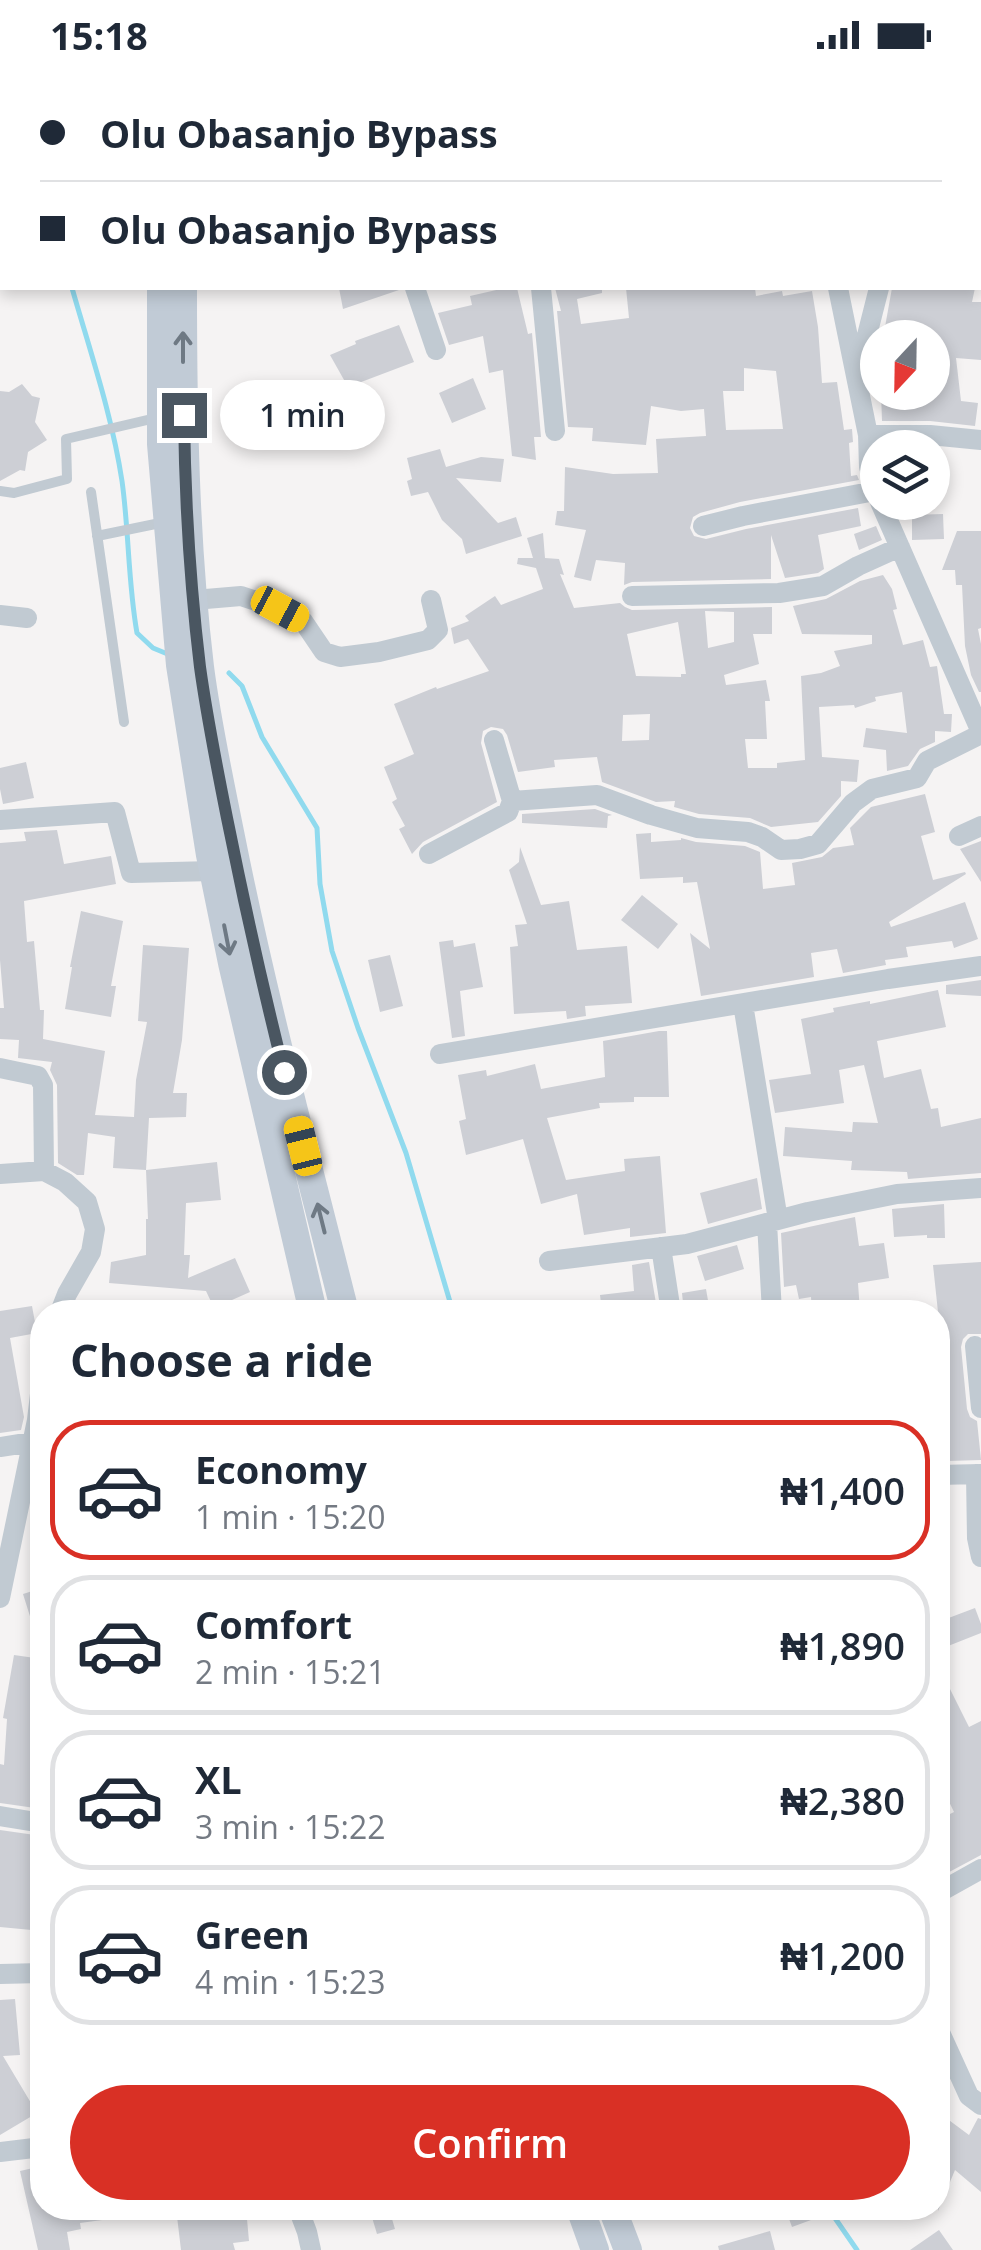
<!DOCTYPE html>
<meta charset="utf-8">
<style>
body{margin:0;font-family:"Open Sans",sans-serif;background:#f2f2f3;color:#1f2937;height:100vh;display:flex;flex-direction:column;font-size:38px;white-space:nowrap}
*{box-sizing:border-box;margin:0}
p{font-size:32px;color:#747a83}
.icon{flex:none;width:55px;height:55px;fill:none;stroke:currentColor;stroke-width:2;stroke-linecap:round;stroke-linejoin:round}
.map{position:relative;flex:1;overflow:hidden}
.sheet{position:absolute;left:30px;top:1230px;width:920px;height:920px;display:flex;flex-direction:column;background:#fff;border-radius:40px;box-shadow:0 5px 15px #0003}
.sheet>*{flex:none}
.hud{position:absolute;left:0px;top:0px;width:982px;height:220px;box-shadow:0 5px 15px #0003;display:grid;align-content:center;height:220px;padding:0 40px;background:#fff}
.needle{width:65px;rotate:202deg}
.tools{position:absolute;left:860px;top:250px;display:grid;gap:20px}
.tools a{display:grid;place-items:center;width:90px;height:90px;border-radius:50%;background:#fff;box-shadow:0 5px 15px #0003;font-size:50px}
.end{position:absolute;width:45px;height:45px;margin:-22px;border:12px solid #4a5661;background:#fff;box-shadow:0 0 0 5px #fff}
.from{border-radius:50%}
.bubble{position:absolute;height:70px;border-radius:35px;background:#fff;box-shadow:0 5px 15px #0003;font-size:32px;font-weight:600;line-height:70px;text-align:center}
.car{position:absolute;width:30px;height:60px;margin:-30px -15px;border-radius:12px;box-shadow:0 0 8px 2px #0007;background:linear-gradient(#f5c518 24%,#345 0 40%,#f5c518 0 76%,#345 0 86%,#f5c518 0)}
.hud b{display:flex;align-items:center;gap:35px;height:95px;font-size:38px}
.hud b+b{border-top:2px solid #e0e1e3}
.hud i{width:25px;height:25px;background:#1f2937}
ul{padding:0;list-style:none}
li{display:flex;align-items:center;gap:30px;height:140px;margin:0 20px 15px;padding:0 20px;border:5px solid #e0e1e3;border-radius:40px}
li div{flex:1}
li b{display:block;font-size:38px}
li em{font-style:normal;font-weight:600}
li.active{border-color:#d93025}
li>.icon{width:90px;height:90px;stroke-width:1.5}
h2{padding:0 40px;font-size:45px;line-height:120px}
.button{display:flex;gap:20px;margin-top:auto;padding:20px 40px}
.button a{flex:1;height:115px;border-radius:60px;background:#d93025;color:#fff;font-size:40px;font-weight:600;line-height:115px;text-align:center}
.status{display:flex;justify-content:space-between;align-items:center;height:70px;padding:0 50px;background:#fff;direction:ltr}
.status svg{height:28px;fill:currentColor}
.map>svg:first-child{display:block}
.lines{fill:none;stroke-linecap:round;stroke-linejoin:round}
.stream{stroke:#90daee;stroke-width:5}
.building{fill:#cdcfd5;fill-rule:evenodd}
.lane{stroke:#c1cad2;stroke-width:10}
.street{stroke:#c1cad2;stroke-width:20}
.secondary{stroke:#c1cbd6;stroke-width:28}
.oneway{stroke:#6e7984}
.route{stroke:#4a5661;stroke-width:12}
</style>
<div class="status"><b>15:18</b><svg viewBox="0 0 49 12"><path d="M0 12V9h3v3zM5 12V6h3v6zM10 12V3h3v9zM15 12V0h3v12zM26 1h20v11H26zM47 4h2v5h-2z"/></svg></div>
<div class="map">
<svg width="981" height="2180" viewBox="0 0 981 2180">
<rect width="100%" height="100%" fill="#f5f3f3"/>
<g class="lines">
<path class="stream" d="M0 23 2 28
M72 218C90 281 112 345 122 411 129 461 128 513 137 563L153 578 170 585
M229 603 242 616 262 667 317 758 320 814 332 881 358 958 406 1083 453 1242
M828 2138 857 2180"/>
</g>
<path class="building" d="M339 218H398L399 220 343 239Z
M505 218H517L528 264 532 263 541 367H534L536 390 512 386 503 300 489 303 483 266 449 275 438 243 472 235 470 226Z
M555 218H602V223L577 229 581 254 629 248 626 218H755L756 226 782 221 783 226 812 221 818 257 822 313 837 312 844 360 852 359 853 372 849 373 851 406 857 405 859 410 740 432 700 443 693 447 690 458 694 466 706 469 746 459 858 438 861 456 818 465 824 499 818 503 785 508 771 465V509L632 512 624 515 625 493 596 490 591 511 574 507 586 460 555 455 557 441H564L565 397 613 404 658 403 656 369 706 366 704 339 681 341 651 336 646 375 592 371 593 358 568 357 557 241H561ZM744 298 776 301 783 359 726 360 723 321H744Z
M892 218H975L972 232H981V290L956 288 961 331 978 333 975 356 930 351H882L881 322H932V268H883Z
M399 255 414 292 348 317 330 285 356 274 355 271Z
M473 308 486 339 452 353 439 323Z
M22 314 32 326 40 328 35 352 47 370 28 382 25 401 20 400 0 411V321L9 322Z
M440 379 446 397 481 387 504 389 501 412 456 408 498 453 516 447 522 466 466 484 462 469 442 450 428 422 411 426 407 411 412 409 407 388Z
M943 444 944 469 912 470V445Z
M876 456 882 470 859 480 854 464Z
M957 461H981V558L978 559 981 574V622H979L971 605 965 576 962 515H956L955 500H942Z
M543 463 545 488 559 489 564 505 560 504 574 538 620 533 625 537 632 540 772 537V564H753L759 594 724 605 726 615 766 610 770 631H765L767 669H745L748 698H777V693L805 690 801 606 821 603 840 596 834 581 872 574V565L802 564 793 536 826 529 860 511 883 505 892 519 897 539 893 540 903 575 923 570 930 597 937 596 944 644H952L951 662 935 661V672L920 679 908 696 887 701 886 680 863 677 866 658 907 663 902 622 875 627 876 631 855 638 854 635 819 637 822 687 859 690 857 712 841 711V726L818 752 771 757 750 748 699 744 674 737 675 731 656 732 602 712 597 687 554 690 555 697 518 702 507 665 503 659 491 657 483 661 481 673 497 732 423 772 412 784 399 759 405 756 392 732 397 729 384 697 414 684 394 634 436 617 437 619 489 601 468 569 454 574 451 558 469 551 465 546 495 526 501 535 543 519 536 498 517 494 518 488H533L527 468ZM705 541 734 542V572L708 578ZM678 552 686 604H681V607L636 606 627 564ZM650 644 649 670 622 671 623 645Z
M26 692 34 728 3 734 0 719V698Z
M925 724 935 762 921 766 933 810 965 802 966 804 889 852 891 857 965 832 978 869 954 878 952 871 906 877 908 887 885 890 886 895 843 903 837 879 811 883 814 907 701 926 690 863 710 879 697 812 683 813V807L640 809 636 764 651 763V772L681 770V768L696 772 745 776 760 782 763 819 795 815 792 793 822 787 833 778 854 775 850 758 871 737Z
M595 739 612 745 608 746 607 758 522 753V744Z
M57 760 64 794 111 786 116 814 24 831 27 872 34 871 40 940H44L43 969 105 981 95 1045 134 1047 136 1010 147 952 138 951 143 875 189 878 182 970 173 1023H187L186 1047 149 1048 146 1100 113 1098 115 1067 88 1063 84 1105H77L58 1093 57 1015 50 1000 52 992 18 988 19 970 0 969V938H4L0 890V773L26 771 24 762Z
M981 771V812L960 779Z
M520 777 541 835 569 831 577 880 627 876 632 933 585 936 586 946 567 949 566 941 514 944 510 877 518 876 515 855 527 854 509 800 519 792Z
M642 825 678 854 658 879 621 850Z
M81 841 123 851 111 916H116L111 947 65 939 72 897H70Z
M453 870 454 877 475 873 483 917 460 921 465 966 452 968 439 872Z
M390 885 403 936 380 942 368 890Z
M981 910V926L946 924V915Z
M938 920 946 957 877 971 884 1008 921 999 931 1039 938 1038 941 1057 981 1048V1103L908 1109 907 1102 851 1100 852 1091 783 1086 785 1057 852 1062 853 1052 878 1053 864 995 839 1000 844 1033 775 1043 769 1010 811 1004 801 949 834 942 833 938 870 931V934Z
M659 961H667L669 1027H634V1032L599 1033 600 1038 547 1048 566 1110 625 1101 624 1089 660 1086 666 1163 630 1167V1158L584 1165 577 1124 541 1134 523 1069 466 1085 459 1051 466 1049 458 1005 486 1000 487 1006 535 994 541 1019 605 1007 603 971Z
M217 1092 221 1130 186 1133 184 1185H190L188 1208 235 1188 250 1222 214 1238 206 1221 109 1213 111 1192 146 1185V1149H148L146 1100Z
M757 1108 762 1139 708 1154 700 1123Z
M944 1134 945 1168H927V1165L894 1167 892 1139Z
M855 1147 859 1176 884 1173 889 1208 858 1213 860 1242H812L811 1227 799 1229 796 1215 784 1217 781 1163Z
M737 1175 744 1199 705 1211 697 1186Z
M649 1192 657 1239 602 1242 600 1225 634 1221 632 1195Z
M981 1192V1264H968L963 1269 961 1277 967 1339 970 1347 977 1351 981 1390 947 1391 946 1384 938 1385V1242L933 1195Z
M706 1219 710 1242H684L682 1223Z
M32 1236 37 1263 10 1268 24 1347 21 1360 0 1363V1241Z
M42 1518V1575H39L23 1524Z
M975 1538 981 1554V1563L938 1580V1552Z
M14 1585 42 1589V1739L0 1733V1694L4 1695 7 1649 3 1648Z
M938 1595 969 1657 981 1651V1785L938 1808V1750L954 1742 938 1709V1698L948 1693 938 1675Z
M0 1760 42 1766V1861L0 1857Z
M15 1929 20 1985 3 1986 37 2043 0 2065V1930Z
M938 2042 969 2065 978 2048 981 2049V2122L955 2100 938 2141Z
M42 2096V2138H132V2146L80 2153 81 2159 67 2162 70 2180H38L20 2101Z
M176 2138H246L249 2171 233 2173 235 2180H181Z
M785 2138H806L811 2150 792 2157Z
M389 2139 395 2159 377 2164 371 2144Z
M939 2160 953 2180H910Z
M770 2161 775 2180H719L718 2176Z"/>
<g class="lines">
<path class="lane" d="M0 421 14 423 67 409 66 369 160 347
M91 422 124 652
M97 466 165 452"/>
<path class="street" d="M493 0 497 2
M337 2 338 0
M658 2 659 0
M761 2 762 0
M896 2V0
M415 218 436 280
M541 218 555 361
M838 218 868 365 869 397 878 426
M859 297 879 218
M868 365H930L981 370
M880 432 981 662
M703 456 743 446 875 421
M632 526 779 523 823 516 858 496 900 477
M194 530 241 526 280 539 303 551 324 582 340 587 379 582 428 570 438 560 431 530
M0 545 27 548
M494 670 512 731
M0 750 115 742 131 803 213 801
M959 766 981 756
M429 784 508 742 512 731 597 725 651 745 697 758 748 762 762 767 781 780 800 779 818 774 853 733 872 719 917 708 927 691 981 664
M743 934 778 1150
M440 984 888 909 981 896
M0 998 38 1006 43 1015 44 1101
M0 1104 44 1101 65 1112 87 1132 95 1159 91 1182 67 1224 60 1242
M767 1153 772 1242
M661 1177 671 1242
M549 1191 687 1174 808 1142 897 1124 981 1118
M975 1276 981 1338
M0 1377 32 1372
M976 1404 977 1468 981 1487
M938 1405 981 1404
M0 1528 37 1350 42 1307
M0 1746 42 1753
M938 1823 981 1799
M0 1904 42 1903
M938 1958 969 2026 981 2035
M0 2082 42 2077
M298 2138 307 2162 311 2180"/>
<path class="secondary" d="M167 2V0
M204 2V0
M161 218V374L180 595 210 785 232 893 313 1242
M183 218C183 344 185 471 200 597 207 652 219 707 230 762 262 924 305 1082 345 1242
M580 2138 595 2180
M612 2138 628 2180"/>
</g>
<defs><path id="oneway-shaft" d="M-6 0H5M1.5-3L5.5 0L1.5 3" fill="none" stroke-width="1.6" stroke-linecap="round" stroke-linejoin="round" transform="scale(2.5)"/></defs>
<g class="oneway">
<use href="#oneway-shaft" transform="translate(183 277) rotate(-90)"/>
<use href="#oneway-shaft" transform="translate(227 870) rotate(79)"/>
<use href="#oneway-shaft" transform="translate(321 1148) rotate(-104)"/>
</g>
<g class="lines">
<path class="route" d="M184 345C185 429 190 514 200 597 207 648 217 698 227 748 244 833 263 918 284 1002"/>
</g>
</svg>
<div class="tools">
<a><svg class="needle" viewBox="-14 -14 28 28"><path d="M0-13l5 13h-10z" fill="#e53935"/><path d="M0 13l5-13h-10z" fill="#747a83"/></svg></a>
<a><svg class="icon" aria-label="layers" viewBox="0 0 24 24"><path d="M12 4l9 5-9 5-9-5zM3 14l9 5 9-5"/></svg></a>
</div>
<i class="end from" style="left:284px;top:1002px"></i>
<i class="end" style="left:184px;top:345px"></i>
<div class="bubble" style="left:220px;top:310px;width:165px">1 min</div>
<i class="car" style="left:280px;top:539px;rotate:118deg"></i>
<i class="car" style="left:303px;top:1076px;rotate:346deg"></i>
<div class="hud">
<b><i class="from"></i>Olu Obasanjo Bypass</b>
<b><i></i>Olu Obasanjo Bypass</b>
</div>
<section class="sheet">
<h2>Choose a ride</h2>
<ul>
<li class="active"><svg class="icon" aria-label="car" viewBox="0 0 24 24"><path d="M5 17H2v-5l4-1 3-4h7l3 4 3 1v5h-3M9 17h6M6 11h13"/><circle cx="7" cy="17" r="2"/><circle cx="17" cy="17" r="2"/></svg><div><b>Economy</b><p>1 min · 15:20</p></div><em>₦1,400</em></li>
<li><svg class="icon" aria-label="car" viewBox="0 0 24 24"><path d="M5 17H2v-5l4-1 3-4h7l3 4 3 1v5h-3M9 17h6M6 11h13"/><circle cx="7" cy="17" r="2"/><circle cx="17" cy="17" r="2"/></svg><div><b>Comfort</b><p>2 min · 15:21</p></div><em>₦1,890</em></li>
<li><svg class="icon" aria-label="car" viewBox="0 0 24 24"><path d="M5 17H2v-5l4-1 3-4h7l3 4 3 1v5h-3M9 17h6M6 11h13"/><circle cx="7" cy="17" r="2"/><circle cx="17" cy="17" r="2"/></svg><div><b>XL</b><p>3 min · 15:22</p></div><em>₦2,380</em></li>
<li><svg class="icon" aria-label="car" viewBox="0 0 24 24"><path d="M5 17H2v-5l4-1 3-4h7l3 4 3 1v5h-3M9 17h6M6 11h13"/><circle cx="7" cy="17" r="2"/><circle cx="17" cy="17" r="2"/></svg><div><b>Green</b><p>4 min · 15:23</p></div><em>₦1,200</em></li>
</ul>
<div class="button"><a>Confirm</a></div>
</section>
</div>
